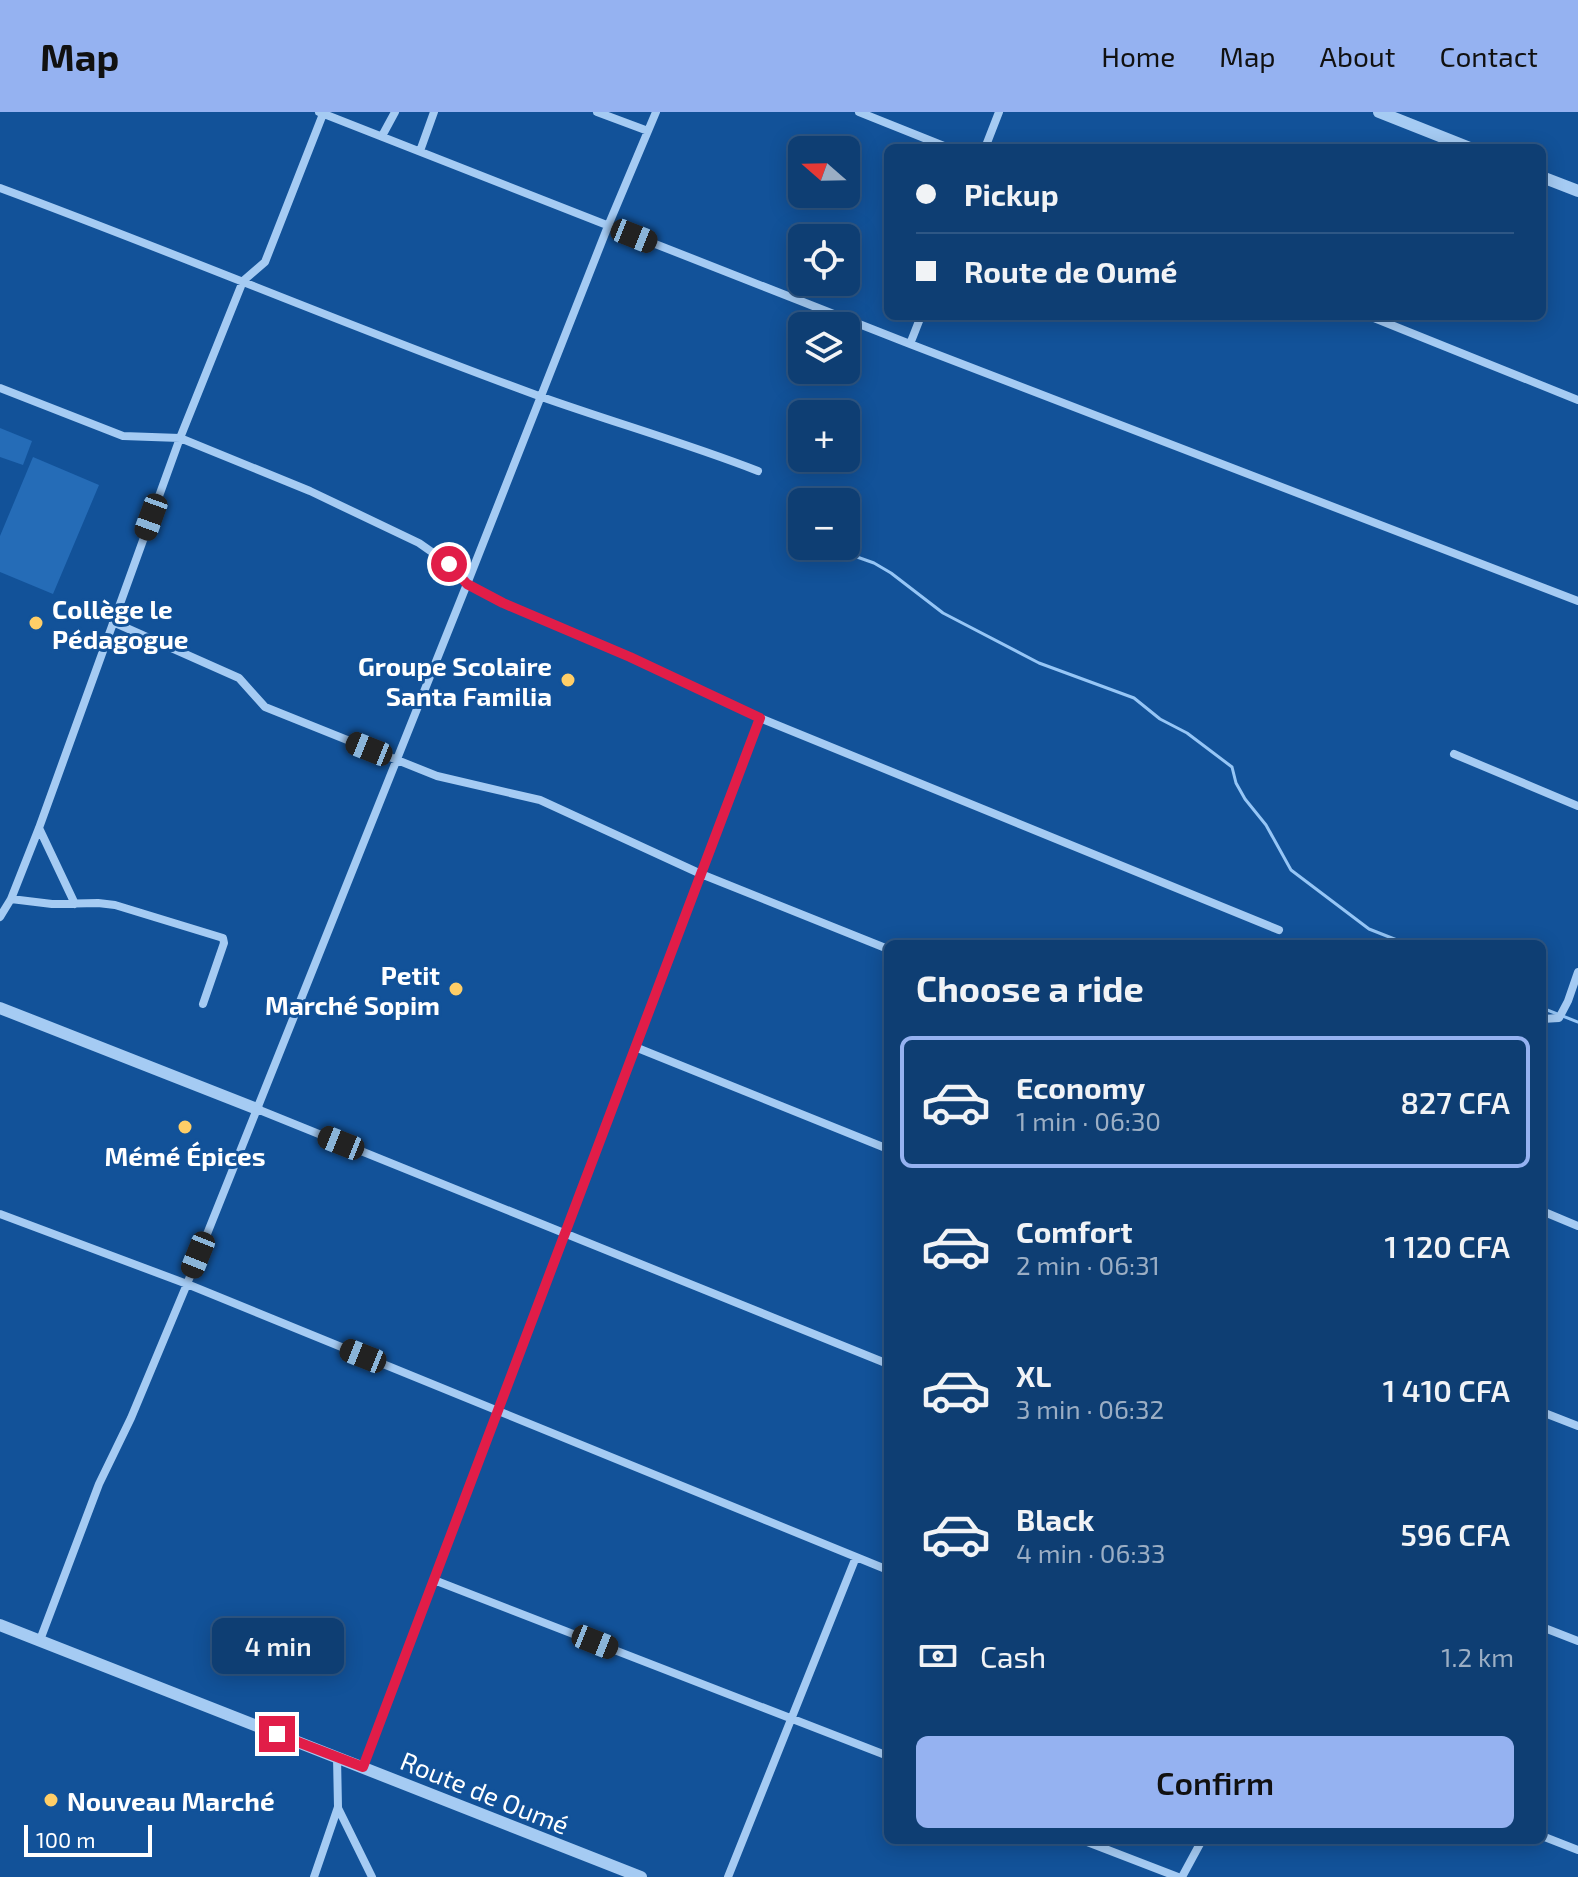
<!DOCTYPE html>
<meta charset="utf-8">
<style>
body{margin:0;font-family:"Exo 2",sans-serif;background:#174578;color:#f1f3f6;height:100vh;display:flex;flex-direction:column;font-size:30px;white-space:nowrap}
*{box-sizing:border-box;margin:0}
p{font-size:26px;color:#9baec4}
.icon{flex:none;width:44px;height:44px;fill:none;stroke:currentColor;stroke-width:2;stroke-linecap:round;stroke-linejoin:round}
.map{position:relative;flex:1;overflow:hidden}
.drawer{position:absolute;left:884px;top:828px;width:662px;height:904px;display:flex;flex-direction:column;background:#0e3e73;border-radius:12px;box-shadow:0 4px 20px #0003,0 0 0 2px #2e5785}
.drawer>*{flex:none}
.guide{position:absolute;left:884px;top:32px;width:662px;height:176px;border-radius:12px;box-shadow:0 4px 20px #0003,0 0 0 2px #2e5785;display:grid;align-content:center;height:176px;padding:0 32px;background:#0e3e73}
.needle{width:52px;rotate:290deg}
.controls{position:absolute;left:788px;top:24px;display:grid;gap:16px}
.controls a{display:grid;place-items:center;width:72px;height:72px;border-radius:12px;background:#0e3e73;box-shadow:0 4px 20px #0003,0 0 0 2px #2e5785;font-size:40px}
.scale{position:absolute;left:24px;bottom:20px;width:128px;box-sizing:border-box;padding-left:8px;border:4px solid #fff;border-top:0;font-size:22px;line-height:28px;white-space:nowrap;color:#fff;-webkit-text-stroke:6px #125299;paint-order:stroke}
.end{position:absolute;width:36px;height:36px;margin:-18px;border:10px solid #e11d48;background:#fff;box-shadow:0 0 0 4px #fff}
.from{border-radius:50%}
.bubble{position:absolute;height:56px;border-radius:12px;background:#0e3e73;box-shadow:0 4px 20px #0003,0 0 0 2px #2e5785;font-size:26px;font-weight:600;line-height:56px;text-align:center}
.car{position:absolute;width:24px;height:48px;margin:-24px -12px;border-radius:10px;box-shadow:0 0 6px 2px #0007;background:linear-gradient(#222 24%,#8ab4d8 0 40%,#222 0 76%,#8ab4d8 0 86%,#222 0)}
.guide b{display:flex;align-items:center;gap:28px;height:76px;font-size:30px}
.guide b+b{border-top:2px solid #2e5785}
.guide i{width:20px;height:20px;background:#f1f3f6}
ul{padding:0;list-style:none}
li{display:flex;align-items:center;gap:24px;height:132px;margin:0 16px 12px;padding:0 16px;border:4px solid transparent;border-radius:12px}
li div{flex:1}
li b{display:block;font-size:30px}
li em{font-style:normal;font-weight:600}
li.selected{border-color:#95b2f1}
li>.icon{width:72px;height:72px;stroke-width:1.5}
h2{padding:0 32px;font-size:36px;line-height:96px}
.pay{display:flex;align-items:center;gap:20px;height:88px;padding:0 32px;font-size:30px}
.pay p{margin-inline-start:auto}
.cta{display:flex;gap:16px;margin-top:auto;padding:16px 32px}
.cta a{flex:1;height:92px;border-radius:12px;background:#95b2f1;color:#111;font-size:32px;font-weight:600;line-height:92px;text-align:center}
header{display:flex;align-items:center;gap:48px;box-sizing:border-box;height:112px;padding:0 40px;background:#95b2f1;color:#111}
header strong{font-size:38px}
nav{display:flex;gap:44px;margin-inline-start:auto;font-size:28px}
.map>svg:first-child{display:block}
.green{fill:#256cb7}
.lines{fill:none;stroke-linecap:round;stroke-linejoin:round}
.stream{stroke:#96c6f6;stroke-width:3}
.minor{stroke:#a5cbf3;stroke-width:8}
.tertiary{stroke:#a5cbf3;stroke-width:12}
.route{stroke:#e11d48;stroke-width:10}
.poi-dot{fill:#ffce67;stroke:#125299;stroke-width:3}
.labels{text-anchor:middle;dominant-baseline:central;stroke-width:6;stroke-linejoin:round;paint-order:stroke}
.poi-label{font-size:26px;font-weight:bold;fill:#fff;stroke:#125299;text-anchor:start}
.street-label{font-size:26px;fill:#fff;stroke:#125299}
</style>
<header>
<strong>Map</strong>
<nav><a>Home</a><a>Map</a><a>About</a><a>Contact</a></nav>
</header>
<div class="map">
<svg width="1578" height="1765" viewBox="0 0 1578 1765">
<rect width="100%" height="100%" fill="#125299"/>
<path class="green" d="M0 316 32 329 23 353 0 345Z
M33 345 99 373 53 482 0 460V424Z"/>
<g class="lines">
<path class="stream" d="M826 434 874 451 891 461 943 501 1039 551 1134 586 1160 607 1187 621 1232 655 1236 671 1245 687 1266 713 1291 758 1369 817 1407 832
M1542 896 1578 910"/>
<path class="minor" d="M319 0 910 232 1578 489
M597 0 648 19
M859 0 949 36
M382 24 395 0
M985 36 999 0
M420 39 434 0
M0 76C181 143 358 218 539 284 612 310 686 331 758 359
M1369 204 1578 288
M910 232 921 204
M0 276 123 324 180 326 310 379 419 431 449 452 467 472 503 491 630 545 760 606 1279 818
M113 510 239 566 265 595 437 664 540 688 701 762 888 837
M1454 642 1578 694
M39 716 75 792
M11 787 52 792 98 791 115 793 223 826 224 831 203 892
M0 805 11 787 39 716 180 326 243 169 265 150 323 2
M1542 907 1559 906 1568 889 1578 860
M635 935 888 1037
M257 997 888 1252
M1542 1099 1578 1114
M0 1102 187 1172 888 1458
M1542 1300 1578 1314
M434 1468 888 1644
M1542 1515 1578 1529
M40 1528 99 1372 131 1306 187 1172 467 472 608 114 656 0
M363 1655 760 606
M338 1696 372 1765
M1542 1724 1578 1738
M1082 1728 1178 1765
M314 1765 338 1695 337 1645
M728 1765 856 1445
M1182 1765 1202 1728"/>
<path class="tertiary" d="M1379 0 1470 36
M1542 65 1578 79
M0 896 257 997
M0 1513 641 1765"/>
</g>
<g class="lines">
<path class="route" d="M277 1622 363 1655 760 606 630 545 503 491 467 472 449 452"/>
</g>
<g class="poi-dot">
<circle cx="36" cy="511" r="8"/>
<circle cx="568" cy="568" r="8"/>
<circle cx="456" cy="877" r="8"/>
<circle cx="185" cy="1015" r="8"/>
<circle cx="51" cy="1688" r="8"/>
</g>
<g class="labels">
<g class="poi-label">
<text x="52" y="496">Collège le<tspan x="52" dy="30">Pédagogue</tspan></text>
<text x="552" y="553" text-anchor="end">Groupe Scolaire<tspan x="552" dy="30">Santa Familia</tspan></text>
<text x="440" y="862" text-anchor="end">Petit<tspan x="440" dy="30">Marché Sopim</tspan></text>
<text x="185" y="1043" text-anchor="middle">Mémé Épices</text>
<text x="67" y="1688">Nouveau Marché</text>
</g>
<g class="street-label">
<text transform="translate(485 1680) rotate(22)">Route de Oumé</text>
</g>
</g>
</svg>
<div class="controls">
<a><svg class="needle" viewBox="-14 -14 28 28"><path d="M0-13l5 13h-10z" fill="#e53935"/><path d="M0 13l5-13h-10z" fill="#9baec4"/></svg></a>
<a><svg class="icon" aria-label="locate" viewBox="0 0 24 24"><circle cx="12" cy="12" r="6"/><path d="M12 2v4M12 18v4M2 12h4M18 12h4"/></svg></a>
<a><svg class="icon" aria-label="layers" viewBox="0 0 24 24"><path d="M12 4l9 5-9 5-9-5zM3 14l9 5 9-5"/></svg></a>
<a>+</a>
<a>−</a>
</div>
<div class="scale">100 m</div>
<i class="end from" style="left:449px;top:452px"></i>
<i class="end" style="left:277px;top:1622px"></i>
<div class="bubble" style="left:212px;top:1506px;width:132px">4 min</div>
<i class="car" style="left:634px;top:124px;rotate:112deg"></i>
<i class="car" style="left:151px;top:405px;rotate:200deg"></i>
<i class="car" style="left:369px;top:637px;rotate:292deg"></i>
<i class="car" style="left:341px;top:1031px;rotate:292deg"></i>
<i class="car" style="left:198px;top:1143px;rotate:202deg"></i>
<i class="car" style="left:363px;top:1244px;rotate:292deg"></i>
<i class="car" style="left:595px;top:1530px;rotate:112deg"></i>
<div class="guide">
<b><i class="from"></i>Pickup</b>
<b><i></i>Route de Oumé</b>
</div>
<section class="drawer">
<h2>Choose a ride</h2>
<ul>
<li class="selected"><svg class="icon" aria-label="car" viewBox="0 0 24 24"><path d="M5 17H2v-5l4-1 3-4h7l3 4 3 1v5h-3M9 17h6M6 11h13"/><circle cx="7" cy="17" r="2"/><circle cx="17" cy="17" r="2"/></svg><div><b>Economy</b><p>1 min · 06:30</p></div><em>827 CFA</em></li>
<li><svg class="icon" aria-label="car" viewBox="0 0 24 24"><path d="M5 17H2v-5l4-1 3-4h7l3 4 3 1v5h-3M9 17h6M6 11h13"/><circle cx="7" cy="17" r="2"/><circle cx="17" cy="17" r="2"/></svg><div><b>Comfort</b><p>2 min · 06:31</p></div><em>1 120 CFA</em></li>
<li><svg class="icon" aria-label="car" viewBox="0 0 24 24"><path d="M5 17H2v-5l4-1 3-4h7l3 4 3 1v5h-3M9 17h6M6 11h13"/><circle cx="7" cy="17" r="2"/><circle cx="17" cy="17" r="2"/></svg><div><b>XL</b><p>3 min · 06:32</p></div><em>1 410 CFA</em></li>
<li><svg class="icon" aria-label="car" viewBox="0 0 24 24"><path d="M5 17H2v-5l4-1 3-4h7l3 4 3 1v5h-3M9 17h6M6 11h13"/><circle cx="7" cy="17" r="2"/><circle cx="17" cy="17" r="2"/></svg><div><b>Black</b><p>4 min · 06:33</p></div><em>596 CFA</em></li>
</ul>
<div class="pay"><svg class="icon" aria-label="cash" viewBox="0 0 24 24"><path d="M3 7h18v10H3z"/><circle cx="12" cy="12" r="2"/></svg>Cash<p>1.2 km</p></div>
<div class="cta"><a>Confirm</a></div>
</section>
</div>
